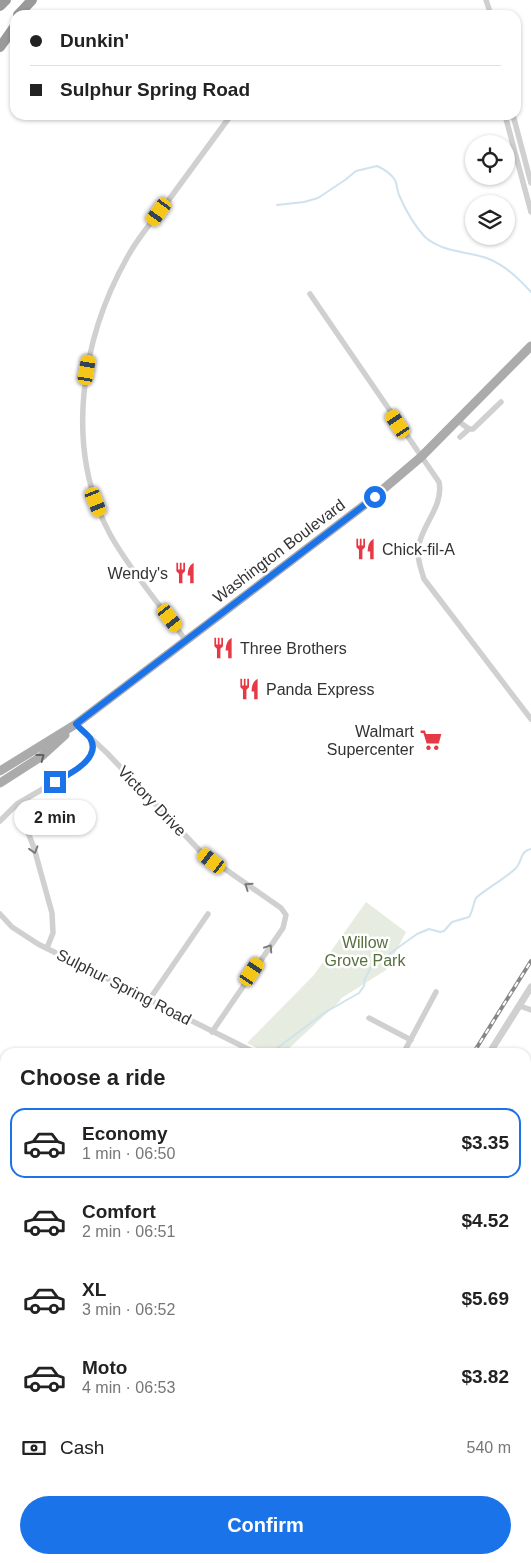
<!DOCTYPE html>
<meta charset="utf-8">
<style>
body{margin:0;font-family:Helvetica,sans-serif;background:#f2f2f2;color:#222;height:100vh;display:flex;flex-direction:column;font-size:19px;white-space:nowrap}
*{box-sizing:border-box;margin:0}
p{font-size:16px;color:#767676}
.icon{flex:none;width:28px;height:28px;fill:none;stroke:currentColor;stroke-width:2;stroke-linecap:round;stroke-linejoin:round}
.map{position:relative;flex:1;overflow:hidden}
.side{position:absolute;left:0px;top:1048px;width:531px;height:516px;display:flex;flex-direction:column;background:#fff;border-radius:15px 15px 0 0;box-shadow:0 1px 4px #0004}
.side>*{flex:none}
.hud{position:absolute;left:10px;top:10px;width:511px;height:110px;border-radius:15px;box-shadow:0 1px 4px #0004;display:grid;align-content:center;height:110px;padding:0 20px;background:#fff}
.controls{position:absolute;left:465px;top:135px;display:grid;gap:10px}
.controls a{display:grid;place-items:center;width:50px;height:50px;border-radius:50%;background:#fff;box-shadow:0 1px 4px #0004;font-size:25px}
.end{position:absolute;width:22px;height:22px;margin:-11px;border:6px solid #1a73e8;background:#fff;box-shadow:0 0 0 2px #fff}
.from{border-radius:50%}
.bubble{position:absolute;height:35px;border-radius:18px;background:#fff;box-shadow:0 1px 4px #0004;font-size:16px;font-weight:700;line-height:35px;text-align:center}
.car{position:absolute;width:15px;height:30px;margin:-15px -8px;border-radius:6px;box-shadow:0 0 4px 1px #0007;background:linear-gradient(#f5c518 24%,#345 0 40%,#f5c518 0 76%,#345 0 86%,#f5c518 0)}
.hud b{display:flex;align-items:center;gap:18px;height:48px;font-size:19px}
.hud b+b{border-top:1px solid #e0e0e0}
.hud i{width:12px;height:12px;background:#222}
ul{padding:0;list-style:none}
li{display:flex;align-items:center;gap:15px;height:70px;margin:0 10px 8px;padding:0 10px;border:2px solid transparent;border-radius:15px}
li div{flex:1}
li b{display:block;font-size:19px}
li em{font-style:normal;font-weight:700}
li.active{border-color:#1a73e8}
li>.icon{width:45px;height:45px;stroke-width:1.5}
h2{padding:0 20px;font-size:22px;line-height:60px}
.pay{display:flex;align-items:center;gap:12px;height:55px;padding:0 20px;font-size:19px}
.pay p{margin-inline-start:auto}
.cta{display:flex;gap:10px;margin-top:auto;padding:10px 20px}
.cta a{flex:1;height:58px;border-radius:30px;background:#1a73e8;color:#fff;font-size:20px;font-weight:700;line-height:58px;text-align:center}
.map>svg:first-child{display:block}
.green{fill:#e6ecdf}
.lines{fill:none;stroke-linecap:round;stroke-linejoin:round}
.stream{stroke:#cfe2ee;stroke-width:2}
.minor{stroke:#d0d0d0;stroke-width:5.5}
.tertiary{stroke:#d0d0d0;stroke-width:7}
.primary{stroke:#ababab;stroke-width:9}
.motorway{stroke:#9a9a9a;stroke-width:10}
.rail-casing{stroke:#888;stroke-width:4}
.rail{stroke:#fff;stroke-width:2;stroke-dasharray:5.5;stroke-linecap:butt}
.oneway{stroke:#636363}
.oneway2{stroke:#7a7a7a}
.route{stroke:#1a73e8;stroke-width:6}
.labels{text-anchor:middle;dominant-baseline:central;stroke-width:5;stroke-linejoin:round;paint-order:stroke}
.poi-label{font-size:16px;fill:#333;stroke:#fff;text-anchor:start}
.street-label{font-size:16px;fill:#333;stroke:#fff}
.park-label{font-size:16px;fill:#56703f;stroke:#fff}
</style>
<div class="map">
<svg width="531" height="1563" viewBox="0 0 531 1563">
<rect width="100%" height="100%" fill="#fff"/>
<path class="green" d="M366 902 406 932 386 970 340 999 341 1000 285 1052H265L247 1043 314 975Z
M391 1559H477L475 1563H390Z"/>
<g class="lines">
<path class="stream" d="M277 205 304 202 318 198 345 180 356 171 377 166C384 169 391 174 395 180 397 184 397 190 399 195 405 209 414 225 425 237 443 253 469 251 489 259 506 266 519 279 531 292
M272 1052 324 1013 359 993 364 986 365 979 371 967 417 934 429 929 440 932 444 931 452 922 469 917C473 911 473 904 476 898 479 894 508 876 515 869 523 862 519 851 531 849
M0 1285 5 1300
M50 1563 52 1559
M367 1563H368
M460 1563 468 1559"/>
<path class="minor" d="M486 0 491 15
M505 115 531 212
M513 115 531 183
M310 294 439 482C444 507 421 525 418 549 417 559 421 569 424 579L531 719
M458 421 469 429H473L501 402
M460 437 469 429
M186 641C161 606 132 573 111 536 63 449 81 339 128 256 139 236 154 219 168 201 189 172 210 144 231 115
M76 724 107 753 202 853 281 908 286 915 283 928 212 1032
M17 804 34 848 52 913 53 933 47 948
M0 821 17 804 79 768 90 757 92 748 91 740
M0 914 12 927 38 944 254 1052
M149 1000 208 914
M520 1006 531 1010
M369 1018 411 1040
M404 1052 436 992
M526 1082 531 1084
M526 1156 531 1157
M526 1231 531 1219
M526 1301 531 1303
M526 1444 531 1446
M526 1515 531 1517
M382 1563 383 1559"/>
<path class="tertiary" d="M490 1052 531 987
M526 1372 531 1374
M223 1563 224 1559"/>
<path class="primary" d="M0 771 76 724 367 503 421 457 531 346
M0 783 42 756 65 735"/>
<path class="motorway" d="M0 6 6 0
M18 15 32 0
M0 47 15 26"/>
<g class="rail-casing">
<path id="rail" d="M474 1052 531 961
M0 1468 5 1465"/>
</g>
<use href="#rail" class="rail"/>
</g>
<defs><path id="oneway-chevron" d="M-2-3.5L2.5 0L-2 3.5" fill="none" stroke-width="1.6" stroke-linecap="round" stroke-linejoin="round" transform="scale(1.25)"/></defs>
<use class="oneway" href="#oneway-chevron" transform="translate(41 757) rotate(-37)"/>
<g class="oneway2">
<use href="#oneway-chevron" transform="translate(34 850) rotate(73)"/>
<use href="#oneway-chevron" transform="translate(248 886) rotate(-146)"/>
<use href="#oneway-chevron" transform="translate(269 948) rotate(-56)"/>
</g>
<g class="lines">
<path class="route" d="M55 782C68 775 103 758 90 738 86 733 80 729 76 724L375 497"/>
</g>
<defs>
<g id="restaurant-bare" transform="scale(1.725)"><path d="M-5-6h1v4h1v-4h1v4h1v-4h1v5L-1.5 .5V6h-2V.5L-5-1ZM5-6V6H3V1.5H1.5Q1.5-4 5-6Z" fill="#e63946" stroke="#fff" stroke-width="2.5" paint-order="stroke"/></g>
<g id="supermarket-bare" transform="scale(1.725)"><path d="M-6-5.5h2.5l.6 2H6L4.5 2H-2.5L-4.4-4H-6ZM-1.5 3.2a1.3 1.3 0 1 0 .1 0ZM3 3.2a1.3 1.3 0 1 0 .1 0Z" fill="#e63946" stroke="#fff" stroke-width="2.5" paint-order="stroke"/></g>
</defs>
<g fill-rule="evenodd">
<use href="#restaurant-bare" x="365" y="549"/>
<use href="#restaurant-bare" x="185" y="573"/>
<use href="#restaurant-bare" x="223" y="648"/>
<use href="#restaurant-bare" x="249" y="689"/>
<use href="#supermarket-bare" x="431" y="740"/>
</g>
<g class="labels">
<g class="poi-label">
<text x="382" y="549">Chick-fil-A</text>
<text x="168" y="573" text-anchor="end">Wendy's</text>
<text x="240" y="648">Three Brothers</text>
<text x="266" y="689">Panda Express</text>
<text x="414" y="731" text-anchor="end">Walmart<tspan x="414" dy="18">Supercenter</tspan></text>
</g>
<g class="street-label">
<text transform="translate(279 551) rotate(-37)">Washington Boulevard</text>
<text transform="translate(152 801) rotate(46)">Victory Drive</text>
<text transform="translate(124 987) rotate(27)">Sulphur Spring Road</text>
</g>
<g class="park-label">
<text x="365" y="942">Willow<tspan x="365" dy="18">Grove Park</tspan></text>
</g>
</g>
</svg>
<div class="controls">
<a><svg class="icon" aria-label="locate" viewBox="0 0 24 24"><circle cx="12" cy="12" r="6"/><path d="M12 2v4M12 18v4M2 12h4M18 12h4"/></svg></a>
<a><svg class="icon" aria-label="layers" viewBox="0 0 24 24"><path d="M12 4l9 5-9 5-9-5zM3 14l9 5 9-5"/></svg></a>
</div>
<i class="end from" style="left:375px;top:497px"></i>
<i class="end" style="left:55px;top:782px"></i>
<div class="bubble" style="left:14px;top:800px;width:82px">2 min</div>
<i class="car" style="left:159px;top:212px;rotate:216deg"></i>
<i class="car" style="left:87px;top:370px;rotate:10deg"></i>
<i class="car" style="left:398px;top:424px;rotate:326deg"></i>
<i class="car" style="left:96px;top:502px;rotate:158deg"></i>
<i class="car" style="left:170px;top:618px;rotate:143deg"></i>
<i class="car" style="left:212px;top:861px;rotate:308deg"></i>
<i class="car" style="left:252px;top:972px;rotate:34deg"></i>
<div class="hud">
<b><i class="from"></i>Dunkin'</b>
<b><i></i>Sulphur Spring Road</b>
</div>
<section class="side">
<h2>Choose a ride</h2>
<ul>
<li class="active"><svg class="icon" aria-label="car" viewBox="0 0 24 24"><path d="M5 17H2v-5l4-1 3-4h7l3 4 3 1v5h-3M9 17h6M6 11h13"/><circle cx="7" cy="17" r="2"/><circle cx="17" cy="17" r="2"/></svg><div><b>Economy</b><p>1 min · 06:50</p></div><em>$3.35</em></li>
<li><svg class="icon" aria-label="car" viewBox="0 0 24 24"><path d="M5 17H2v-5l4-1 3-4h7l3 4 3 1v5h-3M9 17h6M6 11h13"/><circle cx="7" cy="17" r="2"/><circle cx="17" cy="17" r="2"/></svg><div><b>Comfort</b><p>2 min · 06:51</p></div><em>$4.52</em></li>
<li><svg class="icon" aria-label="car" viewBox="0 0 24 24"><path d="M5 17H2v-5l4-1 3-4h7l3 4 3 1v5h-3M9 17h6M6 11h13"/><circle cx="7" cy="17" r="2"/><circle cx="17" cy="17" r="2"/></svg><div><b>XL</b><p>3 min · 06:52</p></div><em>$5.69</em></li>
<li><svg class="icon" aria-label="car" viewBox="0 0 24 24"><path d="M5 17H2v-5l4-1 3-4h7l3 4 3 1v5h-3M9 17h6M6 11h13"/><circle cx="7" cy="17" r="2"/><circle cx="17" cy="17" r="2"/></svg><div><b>Moto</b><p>4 min · 06:53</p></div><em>$3.82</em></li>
</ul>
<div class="pay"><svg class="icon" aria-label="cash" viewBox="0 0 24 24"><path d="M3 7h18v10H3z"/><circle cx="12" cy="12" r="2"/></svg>Cash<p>540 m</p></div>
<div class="cta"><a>Confirm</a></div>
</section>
</div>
